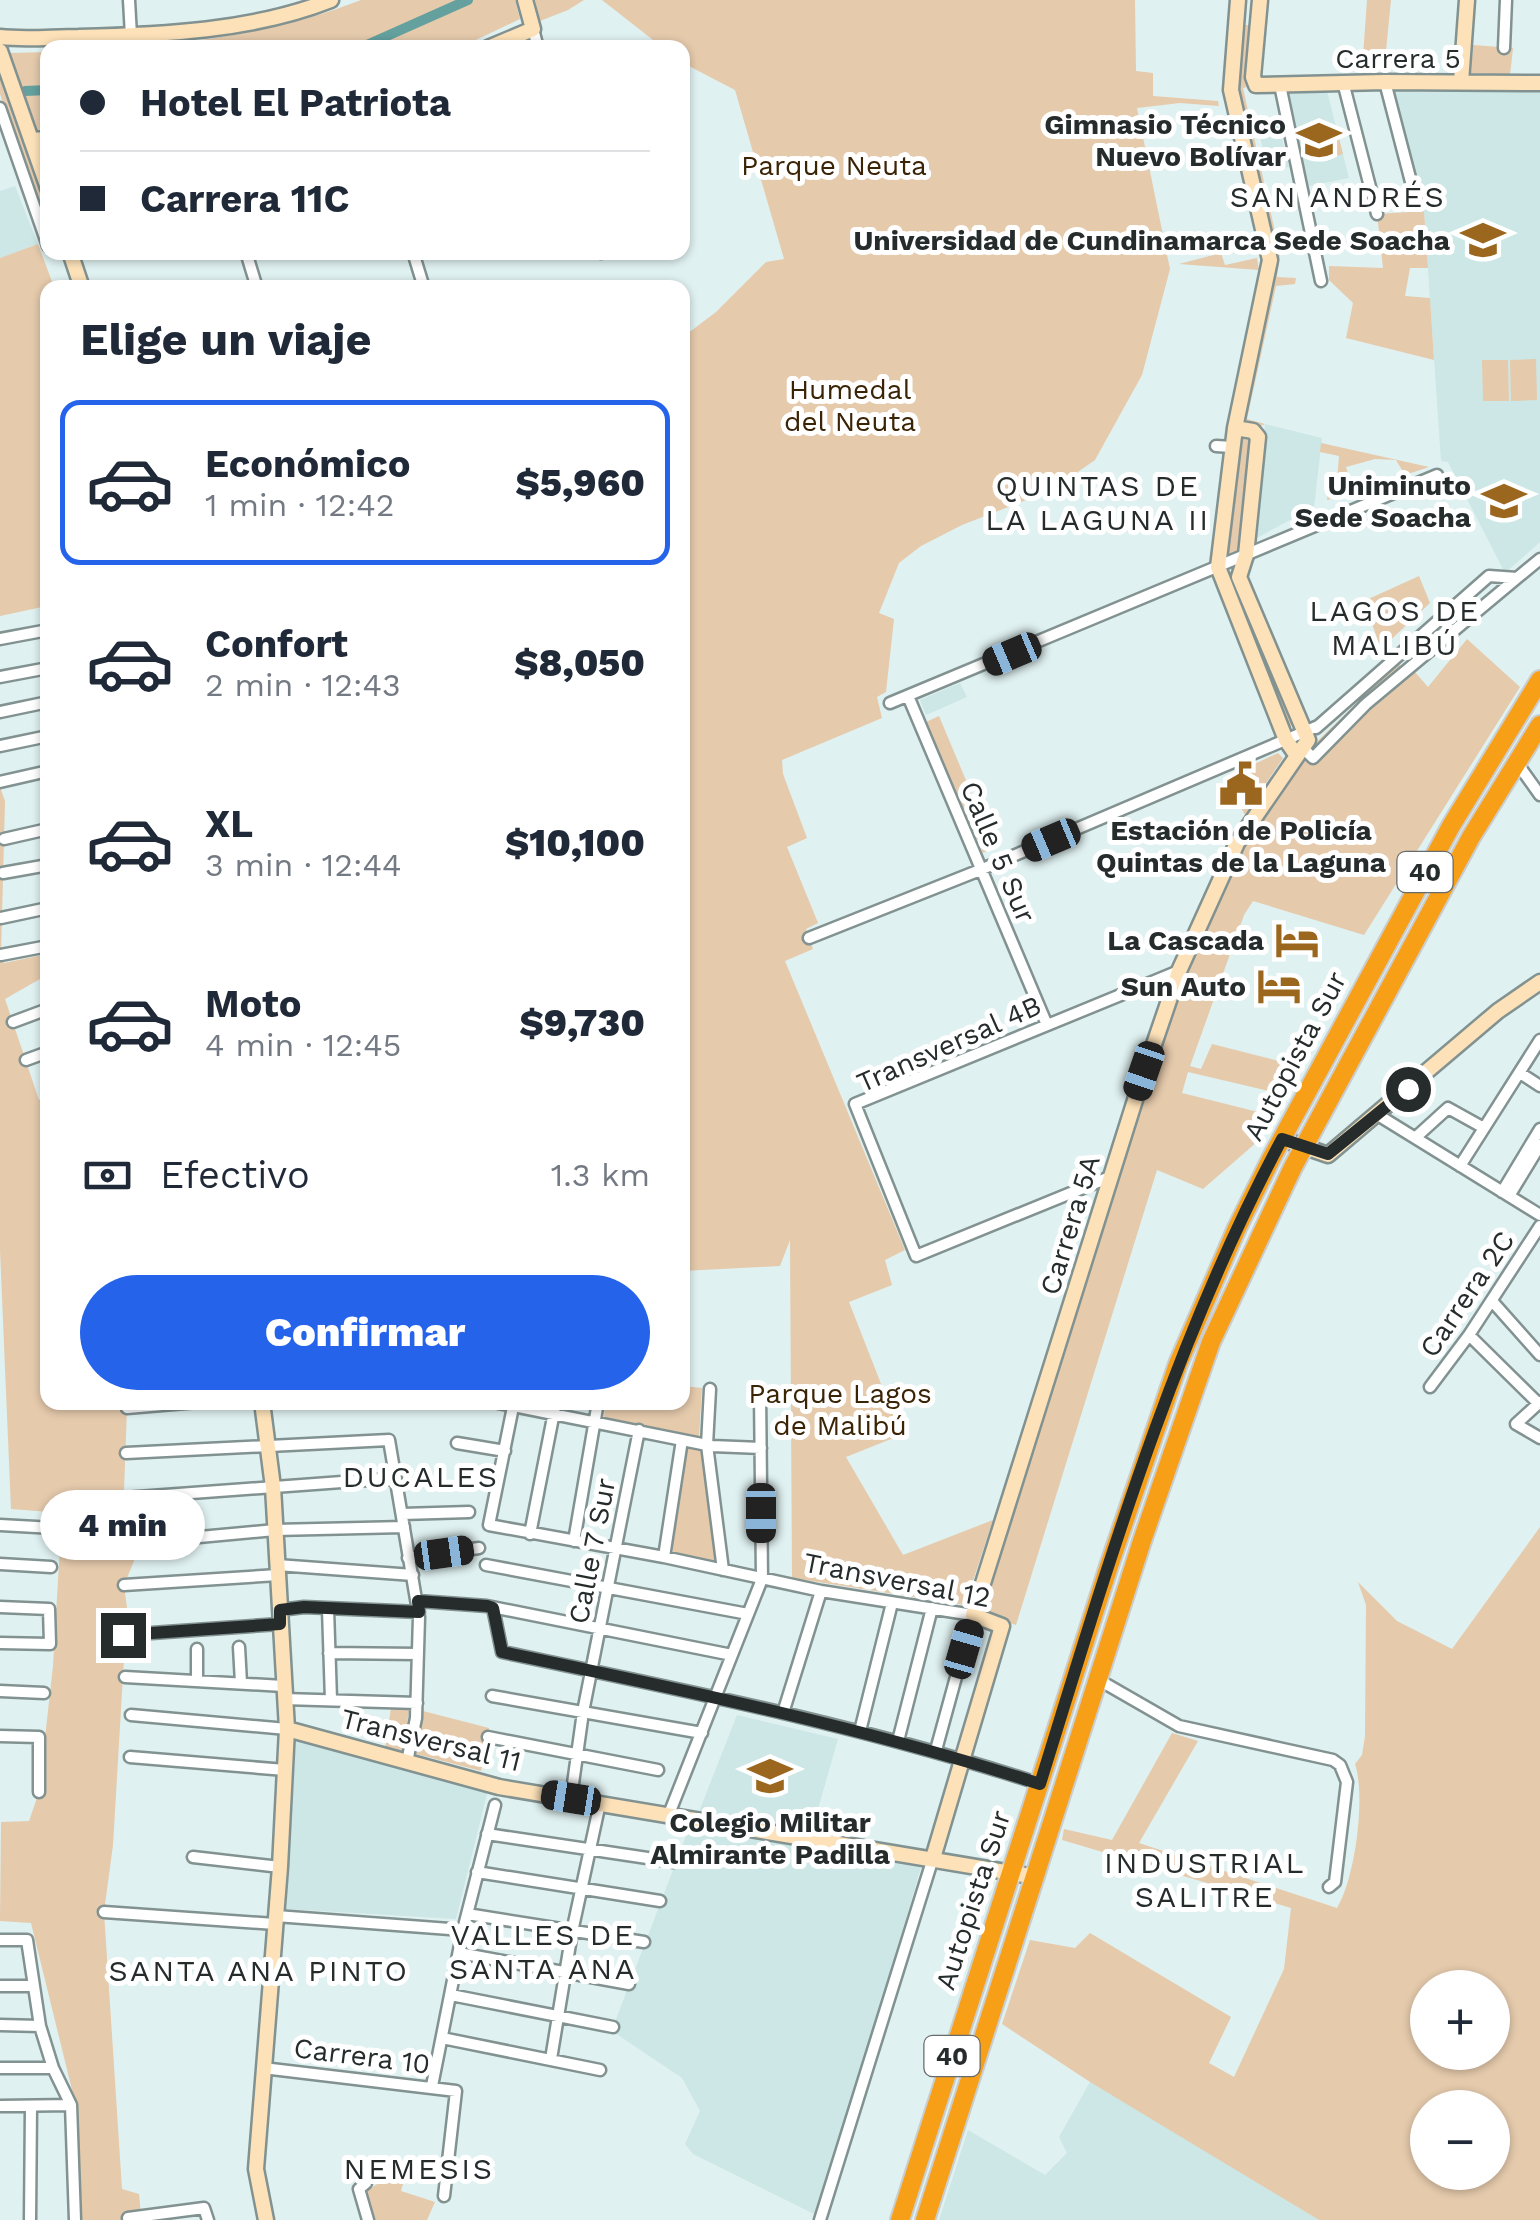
<!DOCTYPE html>
<html lang="es">
<meta charset="utf-8">
<style>
body{margin:0;font-family:"Work Sans",sans-serif;background:#f6f6f7;color:#1f2937;height:100vh;display:flex;flex-direction:column;font-size:38px;white-space:nowrap}
*{box-sizing:border-box;margin:0}
p{font-size:32px;color:#747a83}
.icon{flex:none;width:55px;height:55px;fill:none;stroke:currentColor;stroke-width:2;stroke-linecap:round;stroke-linejoin:round}
.map{position:relative;flex:1;overflow:hidden}
.side{position:absolute;left:40px;top:280px;width:650px;height:1130px;display:flex;flex-direction:column;background:#fff;border-radius:20px;box-shadow:0 2px 8px #0004}
.side>*{flex:none}
.hud{position:absolute;left:40px;top:40px;width:650px;height:220px;border-radius:20px;box-shadow:0 2px 8px #0004;display:grid;align-content:center;height:220px;padding:0 40px;background:#fff}
.buttons{position:absolute;left:1410px;top:1970px;display:grid;gap:20px}
.buttons a{display:grid;place-items:center;width:100px;height:100px;border-radius:50%;background:#fff;box-shadow:0 2px 8px #0004;font-size:50px}
.end{position:absolute;width:45px;height:45px;margin:-22px;border:12px solid #262c2c;background:#fff;box-shadow:0 0 0 5px #fff}
.from{border-radius:50%}
.bubble{position:absolute;height:70px;border-radius:35px;background:#fff;box-shadow:0 2px 8px #0004;font-size:32px;font-weight:800;line-height:70px;text-align:center}
.car{position:absolute;width:30px;height:60px;margin:-30px -15px;border-radius:12px;box-shadow:0 0 8px 2px #0007;background:linear-gradient(#222 24%,#8ab4d8 0 40%,#222 0 76%,#8ab4d8 0 86%,#222 0)}
.hud b{display:flex;align-items:center;gap:35px;height:95px;font-size:38px}
.hud b+b{border-top:2px solid #e0e1e3}
.hud i{width:25px;height:25px;background:#1f2937}
ul{padding:0;list-style:none}
li{display:flex;align-items:center;gap:30px;height:165px;margin:0 20px 15px;padding:0 20px;border:5px solid transparent;border-radius:20px}
li div{flex:1}
li b{display:block;font-size:38px}
li em{font-style:normal;font-weight:800}
li.on{border-color:#2563eb}
li>.icon{width:90px;height:90px;stroke-width:1.5}
h2{padding:0 40px;font-size:45px;line-height:120px}
.pay{display:flex;align-items:center;gap:25px;height:110px;padding:0 40px;font-size:38px}
.pay p{margin-inline-start:auto}
.action{display:flex;gap:20px;margin-top:auto;padding:20px 40px}
.action a{flex:1;height:115px;border-radius:60px;background:#2563eb;color:#fff;font-size:40px;font-weight:800;line-height:115px;text-align:center}
.map>svg:first-child{display:block}
.built{fill:#cce7e6}
.green{fill:#e5caac;fill-rule:evenodd}
.lines{fill:none;stroke-linecap:round;stroke-linejoin:round}
.canal{stroke:#63a09e;stroke-width:10}
.street-casing{stroke:#829291;stroke-width:15}
.secondary-casing{stroke:#829291;stroke-width:19}
.highway-casing{stroke:#cbcccc;stroke-width:22}
.street{stroke:#fff;stroke-width:10}
.secondary{stroke:#fde2b9;stroke-width:14}
.highway{stroke:#f79f17;stroke-width:18}
.route{stroke:#262c2c;stroke-width:12}
.labels{text-anchor:middle;dominant-baseline:central;stroke-width:10;stroke-linejoin:round;paint-order:stroke}
.shield{fill:#fff;stroke:#676b6b;stroke-width:2.5}
.shield-label{font-size:25px;font-weight:bold;fill:#262c2c}
.street-label{font-size:28px;fill:#262c2c;stroke:#fff}
.poi-label{font-size:28px;font-weight:bold;fill:#262c2c;stroke:#fff;text-anchor:end}
.park-label{font-size:28px;fill:#3b2405;stroke:#fff}
.neighbourhood-label{font-size:30px;letter-spacing:2.5px;fill:#262c2c;stroke:#fff}
</style>
<div class="map">
<svg width="1540" height="2220" viewBox="0 0 1540 2220">
<rect width="100%" height="100%" fill="#e0f1f1"/>
<path class="built" d="M1392 90 1540 91V542L1505 573 1448 462 1441 461 1424 211Z
M1327 91 1349 178 1309 186 1286 94Z
M1276 115 1289 167 1268 170 1256 120Z
M15 186 38 244 0 258V191Z
M1265 424 1322 438 1314 507 1255 539Z
M960 683 967 697 926 715 920 700Z
M737 1715 838 1739 812 1830 698 1814Z
M296 1739 488 1790 456 1919 286 1909Z
M689 1828 922 1864 818 2216 693 2154 685 2144 700 2111 682 2078 615 2033 613 2027Z
M1090 2082 1172 2130 1319 2220H939L968 2130 1045 2175 1067 2153 1059 2137Z"/>
<path class="green" d="M361 0H515L520 19 461 47H132C209 42 289 28 361 0Z
M535 0H584L568 10 540 21Z
M602 0H1135L1136 71 1153 73V96L1218 101 1219 106 1180 103 1137 108 1170 269 1142 375 1095 460 1052 490 962 525 921 546 899 563 879 613 894 619 886 692 877 697 882 718 782 760 783 774 807 838 787 847 818 923 806 929 813 949 785 961 905 1250 885 1260 892 1285 849 1302 901 1435 846 1457 903 1555 993 1520 965 1605 792 1578 790 1240 780 1266 683 1271V337L716 312 766 262 784 259 735 90 683 63 682 48 662 47Z
M1367 0H1391L1384 71 1362 70Z
M1240 25H1249L1245 80 1254 85 1243 88 1280 254 1277 277 1296 278 1295 284 1276 286 1247 419 1265 424 1259 427 1241 422 1274 257 1235 94Z
M1473 45 1513 48 1510 75 1471 73Z
M47 52V129L37 130 10 53Z
M0 65 47 205V233L0 94Z
M1336 126 1343 154 1324 159 1316 127Z
M1424 211 1428 268H1410L1405 296 1430 298 1434 360 1346 338 1353 303 1329 280V266L1383 268 1377 214Z
M38 244 54 287 48 288 47 606 0 616V258Z
M1221 253 1225 265 1257 258 1259 270 1179 264Z
M1536 359 1537 400 1511 401 1510 360Z
M1482 360H1508L1509 401H1483Z
M1246 436 1252 442 1240 553 1233 556 1228 553 1239 438Z
M1321 443 1429 467 1405 475 1396 460 1375 459 1346 467 1354 494 1327 500 1329 482H1337L1339 456 1320 452Z
M1233 575 1295 724 1287 727 1226 577Z
M1419 576 1430 603 1381 649 1364 601Z
M1467 639 1520 687 1364 935 1253 901 1244 915 1190 1066 1201 1069 1212 1044 1302 1067 1286 1095 1188 1072 1182 1093 1274 1116 1258 1141 1203 1189 1157 1170 1016 1625 981 1614 1167 1028 1184 978 1229 869 1301 757 1397 664 1415 672 1428 687Z
M939 716 994 847 983 853 926 722Z
M1278 753 1283 758 1245 815 1238 802 1255 793 1246 768Z
M0 787 5 801 1 955 4 963 47 954V975L5 999 39 1100 47 1096 48 1402 132 1403 127 1408 123 1519 134 1520V1561L124 1585 127 1608 113 1845 104 1912 122 2189 139 2194 141 2216 129 2220H79L75 2102 31 1923 0 1921 1 1822 29 1821 39 1792 53 1666 62 1513 11 1509 0 1250Z
M683 1386 702 1388 699 1437 604 1418 605 1403 682 1402Z
M687 1447 704 1452 716 1563 670 1551Z
M1540 1527V2220H1319L1090 2082 1002 2024 1030 1940 1075 1948 1090 1933 1231 2017 1209 2063 1234 2077 1284 1969 1291 1908 1062 1840 1064 1829 1112 1840 1172 1733 1198 1741 1139 1843 1337 1908C1355 1879 1366 1797 1355 1764L1362 1755 1365 1736 1366 1605 1358 1582 1397 1621 1452 1649ZM1428 1988H1492V2052H1428ZM1428 2108H1492V2172H1428Z
M391 1708 409 1710 403 1753 385 1748Z
M423 1711 489 1728 481 1771 416 1754Z
M382 2181 403 2184 401 2191 435 2202 427 2220H375L366 2191Z"/>
<g class="lines">
<path class="canal" d="M360 48 468 0
M25 91 48 90"/>
<g class="street-casing">
<path id="street" d="M129 0 131 36
M533 29 538 48
M1504 48 1506 0
M1343 82 1377 214
M1385 82 1416 201
M1280 85 1321 281
M0 108 48 246
M246 252 257 288
M413 252 424 288
M601 252V253
M1216 446 1232 447
M0 639 48 630
M0 677 48 668
M908 696 1047 1025
M890 703 1437 475
M0 712 48 702
M1316 728 1489 576 1517 578 1540 559
M0 746 48 736
M1303 748 1313 758 1366 704 1517 578
M1517 763 1540 795
M0 782 48 771
M4 839 48 829
M3 873 48 865
M1 918 48 908
M809 938 980 870 1318 726
M1 955 48 946
M13 1022 48 1009
M26 1060 48 1052
M1520 1073 1540 1086
M1378 1115 1540 1215
M1415 1138 1448 1108 1484 1128
M1460 1166 1540 1040
M1110 1177 916 1256 855 1104 1179 971
M1502 1192 1540 1129
M1509 1196 1540 1145
M1492 1301 1540 1355
M1469 1335 1538 1403
M1430 1387 1469 1335 1540 1226
M710 1389 707 1445 723 1570
M493 1402 712 1446 761 1448
M514 1402 489 1525 664 1557 821 1591 973 1615 936 1750
M1540 1402 1516 1424 1540 1438
M127 1408 198 1402
M457 1443 505 1451
M126 1453 389 1440 419 1617 416 1718 407 1762
M124 1498 396 1478
M402 1514 469 1512
M0 1525 54 1528
M530 1534 556 1402
M574 1541 598 1402
M135 1543 275 1530 404 1527
M664 1557 682 1440
M408 1558 479 1548
M0 1564 51 1567
M277 1565 413 1575
M486 1565 748 1614
M124 1585 278 1575
M418 1601 487 1606 732 1655
M0 1607 49 1609 50 1644 0 1643
M493 1608 502 1652C683 1690 864 1726 1040 1784
M328 1609 331 1700
M280 1610 304 1607 419 1612
M123 1635 280 1624
M239 1647 241 1683
M197 1649V1681
M329 1653 418 1654
M125 1677 283 1686
M1099 1680 1179 1726 1333 1760 1340 1765 1347 1782 1335 1882 1329 1887
M0 1691 44 1693
M492 1696 702 1733
M284 1699 417 1703
M783 1713 821 1591
M131 1715 287 1729
M860 1731 892 1603
M0 1736 39 1737V1792
M488 1737 658 1770
M898 1741 932 1608
M130 1757 285 1770
M571 1798 583 1712 639 1430
M669 1814 762 1579 760 1393
M487 1834 674 1862
M193 1857 280 1867
M477 1872 660 1901
M104 1912 275 1924
M467 1914 644 1942
M276 1916 463 1930
M0 1940H27L40 2026 53 2068 71 2105 75 2220
M459 1953 629 1984
M0 1986H34
M451 1995 613 2027
M0 2025 40 2026
M442 2038 600 2070
M551 2059 572 1932 600 1803
M0 2068H53
M263 2068 456 2091 444 2196
M432 2086 463 1930 495 1805
M0 2106 71 2105
M366 2183 359 2189 368 2220
M128 2218 204 2208 208 2220
M30 2220 31 2106
M820 2220 933 1858"/>
</g>
<g class="secondary-casing">
<path id="secondary" d="M1238 0 1231 90 1270 260 1235 428 1218 567 1286 740 1297 756
M1260 0 1253 77 1256 85 1385 82 1540 83
M0 37C25 40 52 37 78 37 161 35 253 31 331 0
M488 48 533 29 525 0
M0 51 48 188
M1461 82 1467 0
M31 140 48 139
M70 252 82 288
M1282 1139 1328 1155 1498 1011 1540 982
M262 1402 273 1487 287 1729 280 1867 256 2169 266 2220
M287 1729 499 1787 1036 1877
M933 1858 1002 1626 973 1615 1136 1097 1179 971 1237 843 1308 740 1239 577 1246 555 1258 437 1253 431 1235 428"/>
</g>
<g class="highway-casing">
<path id="highway" d="M900 2220 1109 1566 1178 1364 1237 1228 1271 1159 1451 826 1540 680
M925 2220 1142 1541 1211 1342 1293 1167 1471 837 1540 725"/>
</g>
<use href="#street" class="street"/>
<use href="#secondary" class="secondary"/>
<use href="#highway" class="highway"/>
</g>
<g class="lines">
<path class="route" d="M123 1635 280 1624V1610L304 1607 419 1612 418 1601 487 1606 493 1608 502 1652C684 1690 863 1727 1040 1784 1108 1565 1173 1342 1282 1139L1328 1154 1408 1089"/>
</g>
<defs>
<g id="school-bare" transform="scale(3.45)"><path d="M0-5L7-2L0 1L-7-2ZM-4 1L0 2.5L4 1V4Q0 6-4 4Z" fill="#9b661e" stroke="#fff" stroke-width="2.5" paint-order="stroke"/></g>
<g id="university-bare" transform="scale(3.45)"><path d="M0-5L7-2L0 1L-7-2ZM-4 1L0 2.5L4 1V4Q0 6-4 4Z" fill="#9b661e" stroke="#fff" stroke-width="2.5" paint-order="stroke"/></g>
<g id="civic-bare" transform="scale(3.45)"><path d="M-.6-6.5H3V-4.5H.6V-3L4-1V1h2V6H-6V1h2V-1L-.6-3ZM-1.2 2.5V6h2.4V2.5Z" fill="#9b661e" stroke="#fff" stroke-width="2.5" paint-order="stroke"/></g>
<g id="hotel-bare" transform="scale(3.45)"><path d="M-6-4.5h1.5V1H6V5H4.5V3h-9V5H-6ZM-4 0a1.8 1.8 0 1 1 3.6 0ZM.5 0V-2.5h3Q6-2.5 6 0Z" fill="#9b661e" stroke="#fff" stroke-width="2.5" paint-order="stroke"/></g>
</defs>
<g fill-rule="evenodd">
<use href="#school-bare" x="1319" y="140"/>
<use href="#university-bare" x="1483" y="240"/>
<use href="#university-bare" x="1504" y="501"/>
<use href="#civic-bare" x="1241" y="784"/>
<use href="#hotel-bare" x="1297" y="940"/>
<use href="#hotel-bare" x="1279" y="986"/>
<use href="#school-bare" x="770" y="1776"/>
</g>
<g class="labels">
<g class="shield">
<rect x="1397.5" y="852" width="55" height="40" rx="8"/>
<rect x="924.5" y="2036" width="55" height="40" rx="8"/>
</g>
<g class="shield-label">
<text x="1425" y="872">40</text>
<text x="952" y="2056">40</text>
</g>
<g class="street-label">
<text x="1398" y="58">Carrera 5</text>
<text transform="translate(998 852) rotate(67)">Calle 5 Sur</text>
<text transform="translate(949 1044) rotate(-24)">Transversal 4B</text>
<text transform="translate(1295 1056) rotate(-62)">Autopista Sur</text>
<text transform="translate(1070 1225) rotate(-73)">Carrera 5A</text>
<text transform="translate(1467 1294) rotate(-56)">Carrera 2C</text>
<text transform="translate(592 1551) rotate(-79)">Calle 7 Sur</text>
<text transform="translate(897 1580) rotate(11)">Transversal 12</text>
<text transform="translate(431 1740) rotate(14)">Transversal 11</text>
<text transform="translate(973 1900) rotate(-72)">Autopista Sur</text>
<text transform="translate(362 2056) rotate(7)">Carrera 10</text>
</g>
<g class="poi-label">
<text x="1286" y="124">Gimnasio Técnico<tspan x="1286" dy="32">Nuevo Bolívar</tspan></text>
<text x="1450" y="240">Universidad de Cundinamarca Sede Soacha</text>
<text x="1471" y="485">Uniminuto<tspan x="1471" dy="32">Sede Soacha</tspan></text>
<text x="1241" y="830" text-anchor="middle">Estación de Policía<tspan x="1241" dy="32">Quintas de la Laguna</tspan></text>
<text x="1264" y="940">La Cascada</text>
<text x="1246" y="986">Sun Auto</text>
<text x="770" y="1822" text-anchor="middle">Colegio Militar<tspan x="770" dy="32">Almirante Padilla</tspan></text>
</g>
<g class="park-label">
<text x="834" y="165">Parque Neuta</text>
<text x="850" y="389">Humedal<tspan x="850" dy="32">del Neuta</tspan></text>
<text x="840" y="1393">Parque Lagos<tspan x="840" dy="32">de Malibú</tspan></text>
</g>
<g class="neighbourhood-label">
<text x="1338" y="196">SAN ANDRÉS</text>
<text x="1098" y="485">QUINTAS DE<tspan x="1098" dy="34">LA LAGUNA II</tspan></text>
<text x="1395" y="610">LAGOS DE<tspan x="1395" dy="34">MALIBÚ</tspan></text>
<text x="421" y="1476">DUCALES</text>
<text x="1205" y="1862">INDUSTRIAL<tspan x="1205" dy="34">SALITRE</tspan></text>
<text x="543" y="1934">VALLES DE<tspan x="543" dy="34">SANTA ANA</tspan></text>
<text x="259" y="1970">SANTA ANA PINTO</text>
<text x="419" y="2168">NEMESIS</text>
</g>
</g>
</svg>
<div class="buttons">
<a>+</a>
<a>−</a>
</div>
<i class="end from" style="left:1408px;top:1089px"></i>
<i class="end" style="left:123px;top:1635px"></i>
<div class="bubble" style="left:40px;top:1490px;width:165px">4 min</div>
<i class="car" style="left:1012px;top:654px;rotate:247deg"></i>
<i class="car" style="left:1051px;top:840px;rotate:247deg"></i>
<i class="car" style="left:1144px;top:1071px;rotate:199deg"></i>
<i class="car" style="left:761px;top:1513px;rotate:180deg"></i>
<i class="car" style="left:444px;top:1553px;rotate:82deg"></i>
<i class="car" style="left:964px;top:1649px;rotate:16deg"></i>
<i class="car" style="left:571px;top:1798px;rotate:279deg"></i>
<div class="hud">
<b><i class="from"></i>Hotel El Patriota</b>
<b><i></i>Carrera 11C</b>
</div>
<section class="side">
<h2>Elige un viaje</h2>
<ul>
<li class="on"><svg class="icon" aria-label="car" viewBox="0 0 24 24"><path d="M5 17H2v-5l4-1 3-4h7l3 4 3 1v5h-3M9 17h6M6 11h13"/><circle cx="7" cy="17" r="2"/><circle cx="17" cy="17" r="2"/></svg><div><b>Económico</b><p>1 min · 12:42</p></div><em>$5,960</em></li>
<li><svg class="icon" aria-label="car" viewBox="0 0 24 24"><path d="M5 17H2v-5l4-1 3-4h7l3 4 3 1v5h-3M9 17h6M6 11h13"/><circle cx="7" cy="17" r="2"/><circle cx="17" cy="17" r="2"/></svg><div><b>Confort</b><p>2 min · 12:43</p></div><em>$8,050</em></li>
<li><svg class="icon" aria-label="car" viewBox="0 0 24 24"><path d="M5 17H2v-5l4-1 3-4h7l3 4 3 1v5h-3M9 17h6M6 11h13"/><circle cx="7" cy="17" r="2"/><circle cx="17" cy="17" r="2"/></svg><div><b>XL</b><p>3 min · 12:44</p></div><em>$10,100</em></li>
<li><svg class="icon" aria-label="car" viewBox="0 0 24 24"><path d="M5 17H2v-5l4-1 3-4h7l3 4 3 1v5h-3M9 17h6M6 11h13"/><circle cx="7" cy="17" r="2"/><circle cx="17" cy="17" r="2"/></svg><div><b>Moto</b><p>4 min · 12:45</p></div><em>$9,730</em></li>
</ul>
<div class="pay"><svg class="icon" aria-label="cash" viewBox="0 0 24 24"><path d="M3 7h18v10H3z"/><circle cx="12" cy="12" r="2"/></svg>Efectivo<p>1.3 km</p></div>
<div class="action"><a>Confirmar</a></div>
</section>
</div>
